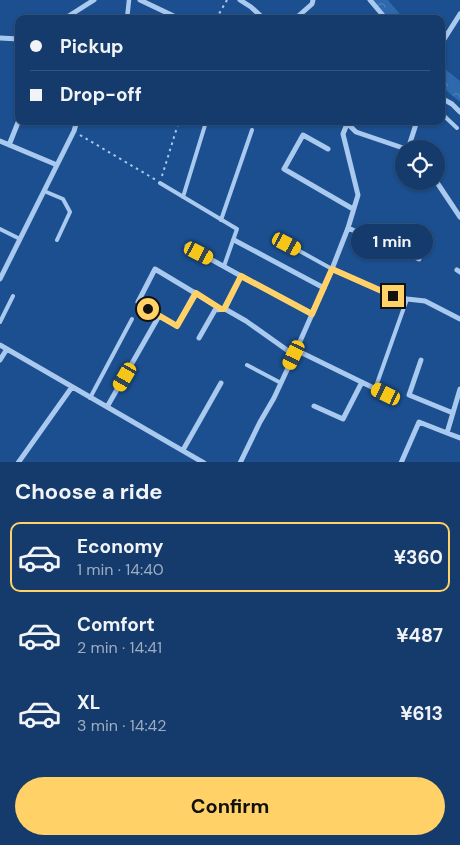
<!DOCTYPE html>
<meta charset="utf-8">
<style>
body{margin:0;font-family:"DM Sans",sans-serif;background:#1d4271;color:#f1f3f6;height:100vh;display:flex;flex-direction:column;font-size:19px;white-space:nowrap}
*{box-sizing:border-box;margin:0}
p{font-size:16px;color:#9dadc1}
.icon{flex:none;width:28px;height:28px;fill:none;stroke:currentColor;stroke-width:2;stroke-linecap:round;stroke-linejoin:round}
.map{position:relative;height:462px;overflow:hidden}
.drawer{display:flex;flex-direction:column;background:#143b6b;flex:1}
.drawer>*{flex:none}
.guide{position:absolute;left:15px;top:15px;width:430px;height:110px;border-radius:10px;box-shadow:0 1px 4px #0004,0 0 0 1px #33557e;display:grid;align-content:center;height:110px;padding:0 15px;background:#143b6b}
.fabs{position:absolute;left:395px;top:140px;display:grid;gap:10px}
.fabs a{display:grid;place-items:center;width:50px;height:50px;border-radius:50%;background:#143b6b;box-shadow:0 1px 4px #0004,0 0 0 1px #33557e;font-size:25px}
.end{position:absolute;width:22px;height:22px;margin:-11px;border:6px solid #ffd166;background:#111;box-shadow:0 0 0 2px #111}
.from{border-radius:50%}
.bubble{position:absolute;height:35px;border-radius:18px;background:#143b6b;box-shadow:0 1px 4px #0004,0 0 0 1px #33557e;font-size:16px;font-weight:700;line-height:35px;text-align:center}
.car{position:absolute;width:15px;height:30px;margin:-15px -8px;border-radius:6px;box-shadow:0 0 4px 1px #0007;background:linear-gradient(#f5c518 24%,#345 0 40%,#f5c518 0 76%,#345 0 86%,#f5c518 0)}
.guide b{display:flex;align-items:center;gap:18px;height:48px;font-size:19px}
.guide b+b{border-top:1px solid #33557e}
.guide i{width:12px;height:12px;background:#f1f3f6}
ul{padding:0;list-style:none}
li{display:flex;align-items:center;gap:15px;height:70px;margin:0 10px 8px;padding:0 5px;border:2px solid transparent;border-radius:10px}
li div{flex:1}
li b{display:block;font-size:19px}
li em{font-style:normal;font-weight:700}
li.active{border-color:#ffd166}
li>.icon{width:45px;height:45px;stroke-width:1.5}
h2{padding:0 15px;font-size:22px;line-height:60px}
.cta{display:flex;gap:10px;margin-top:auto;padding:10px 15px}
.cta a{flex:1;height:58px;border-radius:30px;background:#ffd166;color:#111;font-size:20px;font-weight:700;line-height:58px;text-align:center}
.map>svg:first-child{display:block}
.forest{fill:url(#forest-crowns)}
.lines{fill:none;stroke-linecap:round;stroke-linejoin:round}
.path{stroke:#a9c9ee;stroke-width:2;stroke-dasharray:2.5 4;stroke-linecap:butt}
.service{stroke:#a9c9ee;stroke-width:4}
.pedestrian{stroke:#a9c9ee;stroke-width:4.5}
.minor{stroke:#a9c9ee;stroke-width:5}
.route{stroke:#ffd166;stroke-width:6}
</style>
<div class="map">
<svg width="460" height="463" viewBox="0 0 460 463">
<defs>
<pattern id="forest-crowns" width="20" height="18" patternUnits="userSpaceOnUse" patternTransform="scale(1.25)"><rect width="20" height="18" fill="#2e69ad"/><path d="M2 6a3 3 0 1 1 6 0M12 15a3 3 0 1 1 6 0" fill="none" stroke="#4d80b9"/></pattern>
</defs>
<rect width="100%" height="100%" fill="#1b4f8f"/>
<path class="forest" d="M372 0H388L404 19H389Z
M441 66 460 81V102L441 86Z"/>
<g class="lines">
<path class="path" d="M216 19 227 0
M80 135 156 180
M162 176 179 121"/>
<path class="service" d="M441 113 457 128
M160 183 237 229 224 266
M44 191 63 199 70 212 57 240
M183 197 206 122
M221 220 252 130
M0 229 20 239
M287 244 332 269
M0 322 13 296
M247 365 281 383
M375 389 407 299
M90 398 132 319"/>
<path class="pedestrian" d="M127 19 129 0"/>
<path class="minor" d="M140 0 180 19
M240 0 251 7 264 19
M370 0 386 19
M64 19 94 0
M295 19 312 4 313 0
M0 38 19 39
M441 44 460 14
M441 98 452 104 460 112
M68 121 76 124
M346 122 356 132 406 149
M0 141 57 165
M9 145 19 120
M328 149 303 135 284 169 353 209
M408 149 417 121
M436 181 460 217
M348 228 419 259
M234 240 324 288
M187 246 241 276
M332 269 393 296 407 299 425 301 460 319
M457 270 460 272
M0 279 74 131 77 121
M195 293 221 309
M225 309 246 321 294 355
M199 338 215 310 225 309 241 276 312 314
M0 345 204 463
M296 350 386 394
M0 360 7 349
M421 360 409 395 453 413
M460 389 447 433 460 438
M314 406 343 419 362 382
M107 407 159 316 138 302 155 269 195 293 177 326 159 316
M183 450 221 383
M18 463 72 387
M240 463 260 422 274 398 294 355 332 269 348 228 358 195 343 134 347 124
M401 463 419 422 447 433"/>
</g>
<g class="lines">
<path class="route" d="M148 309 177 326 196 293 221 309H224L241 276 312 314 332 269 393 296"/>
</g>
</svg>
<div class="fabs">
<a><svg class="icon" aria-label="locate" viewBox="0 0 24 24"><circle cx="12" cy="12" r="6"/><path d="M12 2v4M12 18v4M2 12h4M18 12h4"/></svg></a>
</div>
<i class="end from" style="left:148px;top:309px"></i>
<i class="end" style="left:393px;top:296px"></i>
<div class="bubble" style="left:351px;top:224px;width:82px">1 min</div>
<i class="car" style="left:287px;top:244px;rotate:118deg"></i>
<i class="car" style="left:199px;top:253px;rotate:117deg"></i>
<i class="car" style="left:294px;top:355px;rotate:205deg"></i>
<i class="car" style="left:125px;top:377px;rotate:210deg"></i>
<i class="car" style="left:386px;top:394px;rotate:296deg"></i>
<div class="guide">
<b><i class="from"></i>Pickup</b>
<b><i></i>Drop-off</b>
</div>
</div>
<section class="drawer">
<h2>Choose a ride</h2>
<ul>
<li class="active"><svg class="icon" aria-label="car" viewBox="0 0 24 24"><path d="M5 17H2v-5l4-1 3-4h7l3 4 3 1v5h-3M9 17h6M6 11h13"/><circle cx="7" cy="17" r="2"/><circle cx="17" cy="17" r="2"/></svg><div><b>Economy</b><p>1 min · 14:40</p></div><em>¥360</em></li>
<li><svg class="icon" aria-label="car" viewBox="0 0 24 24"><path d="M5 17H2v-5l4-1 3-4h7l3 4 3 1v5h-3M9 17h6M6 11h13"/><circle cx="7" cy="17" r="2"/><circle cx="17" cy="17" r="2"/></svg><div><b>Comfort</b><p>2 min · 14:41</p></div><em>¥487</em></li>
<li><svg class="icon" aria-label="car" viewBox="0 0 24 24"><path d="M5 17H2v-5l4-1 3-4h7l3 4 3 1v5h-3M9 17h6M6 11h13"/><circle cx="7" cy="17" r="2"/><circle cx="17" cy="17" r="2"/></svg><div><b>XL</b><p>3 min · 14:42</p></div><em>¥613</em></li>
</ul>
<div class="cta"><a>Confirm</a></div>
</section>
